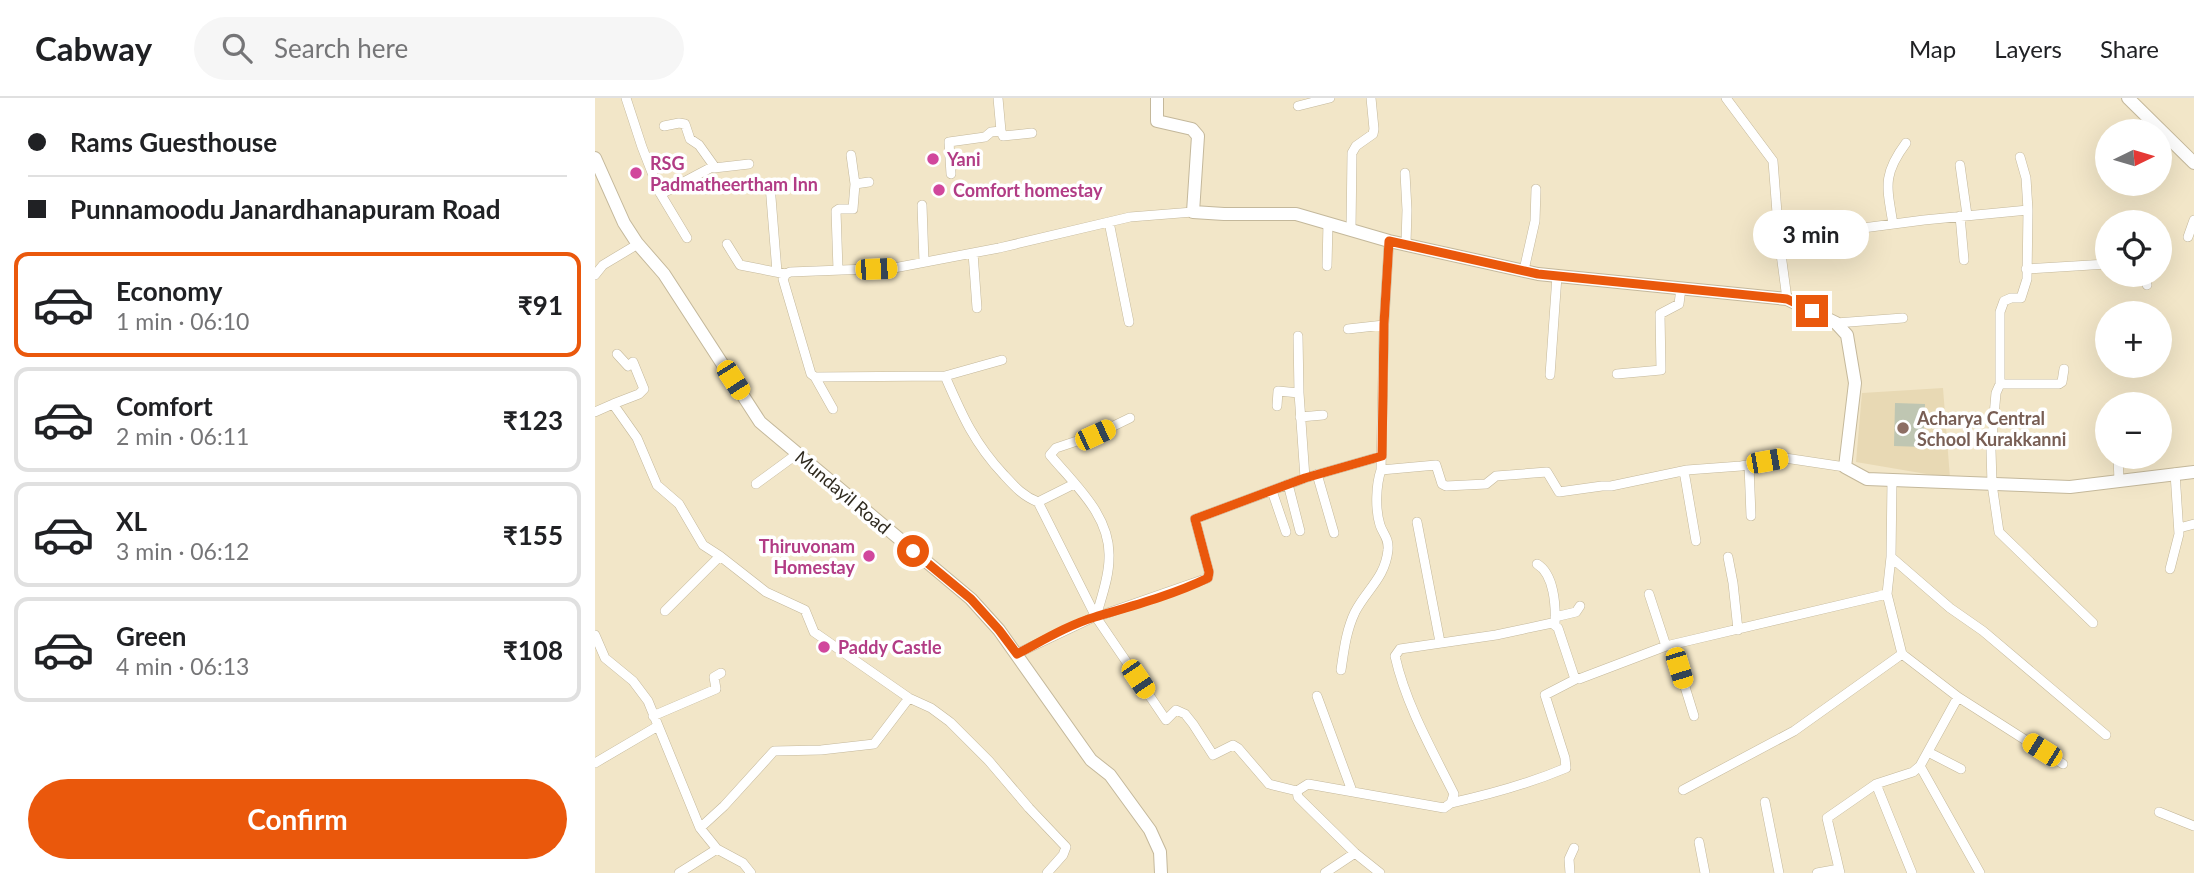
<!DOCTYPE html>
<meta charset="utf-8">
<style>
body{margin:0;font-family:Lato,sans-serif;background:#f6f6f6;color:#202124;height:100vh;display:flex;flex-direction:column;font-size:26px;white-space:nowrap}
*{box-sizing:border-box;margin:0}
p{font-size:23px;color:#757577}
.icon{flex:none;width:38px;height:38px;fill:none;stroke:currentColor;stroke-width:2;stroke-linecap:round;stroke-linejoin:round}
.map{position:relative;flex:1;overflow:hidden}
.sheet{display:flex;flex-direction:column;background:#fff;width:595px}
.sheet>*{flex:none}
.hud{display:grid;align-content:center;height:154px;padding:0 28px;background:#fff}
.needle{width:46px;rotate:85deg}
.controls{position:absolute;left:1500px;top:21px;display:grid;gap:14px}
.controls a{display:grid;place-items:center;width:77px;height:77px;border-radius:50%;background:#fff;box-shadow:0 7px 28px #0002;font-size:35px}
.end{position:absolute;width:32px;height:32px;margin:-16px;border:9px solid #ea580c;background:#fff;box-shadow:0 0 0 4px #fff}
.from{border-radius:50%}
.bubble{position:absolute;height:49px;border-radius:24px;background:#fff;box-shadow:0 7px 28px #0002;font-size:23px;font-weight:700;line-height:49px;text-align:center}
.car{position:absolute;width:21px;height:42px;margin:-21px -10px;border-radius:9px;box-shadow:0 0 5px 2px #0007;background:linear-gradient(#f5c518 24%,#345 0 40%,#f5c518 0 76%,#345 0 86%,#f5c518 0)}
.hud b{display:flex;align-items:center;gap:24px;height:66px;font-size:26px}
.hud b+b{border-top:2px solid #e0e0e0}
.hud i{width:18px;height:18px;background:#202124}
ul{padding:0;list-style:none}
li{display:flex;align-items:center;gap:21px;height:105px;margin:0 14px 10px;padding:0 14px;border:4px solid #e0e0e0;border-radius:14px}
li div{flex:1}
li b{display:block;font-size:26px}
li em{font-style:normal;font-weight:700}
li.selected{border-color:#ea580c}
li>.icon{width:63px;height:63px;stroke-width:1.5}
.action{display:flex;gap:14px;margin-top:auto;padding:14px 28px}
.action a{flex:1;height:80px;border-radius:42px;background:#ea580c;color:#fff;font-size:28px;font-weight:700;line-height:80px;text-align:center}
header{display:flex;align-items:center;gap:42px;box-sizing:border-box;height:98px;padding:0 35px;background:#fff;border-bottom:2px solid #e0e0e0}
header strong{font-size:33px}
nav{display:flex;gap:38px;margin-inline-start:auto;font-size:24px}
.search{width:490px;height:63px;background:#f6f6f6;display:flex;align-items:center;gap:18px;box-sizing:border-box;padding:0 24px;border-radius:38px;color:#757577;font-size:26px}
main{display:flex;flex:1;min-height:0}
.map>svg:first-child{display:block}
.built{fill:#e8d9b4}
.green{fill:#bfc6b2}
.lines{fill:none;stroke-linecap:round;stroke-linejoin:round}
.street-casing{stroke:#c4b89b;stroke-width:10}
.secondary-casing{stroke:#c4b89b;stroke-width:14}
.street{stroke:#fff;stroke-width:9}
.secondary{stroke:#fff;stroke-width:12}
.route{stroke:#ea580c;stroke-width:9}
.hotel-dot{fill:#d1479c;stroke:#fff;stroke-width:2.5}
.education-dot{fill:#8d6e63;stroke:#fff;stroke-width:2.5}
.labels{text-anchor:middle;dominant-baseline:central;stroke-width:7;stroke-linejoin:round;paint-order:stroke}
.hotel-label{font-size:18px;font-weight:bold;fill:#b23c85;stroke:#fff;text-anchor:start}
.education-label{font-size:18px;font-weight:bold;fill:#785e54;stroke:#fff;text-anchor:start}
.street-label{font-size:18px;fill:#2f2a1f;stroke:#fff}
</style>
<header>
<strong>Cabway</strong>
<div class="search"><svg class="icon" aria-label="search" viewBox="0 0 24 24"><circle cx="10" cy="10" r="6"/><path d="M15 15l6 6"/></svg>Search here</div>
<nav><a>Map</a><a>Layers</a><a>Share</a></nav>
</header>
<main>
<section class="sheet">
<div class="hud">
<b><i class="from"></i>Rams Guesthouse</b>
<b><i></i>Punnamoodu Janardhanapuram Road</b>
</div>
<ul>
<li class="selected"><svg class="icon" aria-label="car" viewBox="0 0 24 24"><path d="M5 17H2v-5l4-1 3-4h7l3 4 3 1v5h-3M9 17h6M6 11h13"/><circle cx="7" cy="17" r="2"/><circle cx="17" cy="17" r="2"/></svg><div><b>Economy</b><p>1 min · 06:10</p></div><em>₹91</em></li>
<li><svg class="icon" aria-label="car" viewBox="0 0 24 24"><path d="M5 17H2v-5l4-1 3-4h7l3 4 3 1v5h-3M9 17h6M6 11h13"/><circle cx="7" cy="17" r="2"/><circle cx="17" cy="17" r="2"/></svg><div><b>Comfort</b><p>2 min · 06:11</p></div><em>₹123</em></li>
<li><svg class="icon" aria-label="car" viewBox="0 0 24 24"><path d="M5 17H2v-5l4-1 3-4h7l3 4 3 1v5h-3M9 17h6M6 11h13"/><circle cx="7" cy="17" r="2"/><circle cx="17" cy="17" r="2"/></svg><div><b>XL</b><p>3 min · 06:12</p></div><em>₹155</em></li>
<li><svg class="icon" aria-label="car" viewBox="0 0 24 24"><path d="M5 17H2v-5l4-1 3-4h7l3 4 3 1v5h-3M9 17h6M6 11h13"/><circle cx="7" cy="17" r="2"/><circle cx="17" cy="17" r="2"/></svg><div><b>Green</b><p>4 min · 06:13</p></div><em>₹108</em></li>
</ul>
<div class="action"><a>Confirm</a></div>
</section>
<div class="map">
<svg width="1599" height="775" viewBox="0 0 1599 775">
<rect width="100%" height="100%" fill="#f2e6c8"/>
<path class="built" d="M1348 290 1355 380 1261 364 1267 295Z"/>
<path class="green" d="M1300 305 1330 306 1328 349 1299 348Z"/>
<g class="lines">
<g class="street-casing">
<path id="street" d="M31 0 47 49 65 95H68L119 68 104 47 95 41 90 26 84 25 69 28
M403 0 406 33 408 38 437 35
M1131 0 1178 63 1184 141 1192 201
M703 8 735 0
M256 57 260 86
M1425 59 1431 80 1433 112
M1365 67 1372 117
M119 70 154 66
M810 75 812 112 811 145
M356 76 354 44 390 39 396 34 406 33
M175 87 182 174
M65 95 92 140
M327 107 329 164
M1365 118 1369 162
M514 124 534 224
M1298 126C1292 89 1287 77 1311 45
M756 131 757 55 761 48 778 36 779 31 776 0
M1593 139 1599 122
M1184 141 1329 122 1433 112 1432 181 1426 200H1416L1409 203 1405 214V286L1401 295 1396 352 1397 386 1404 434 1498 525
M132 146 145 167 191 176 195 174 299 170 404 150 535 119 598 114
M378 155 382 210
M732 168 733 125
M1431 171 1512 166
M243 172 241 113 244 111H258L260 86 274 84
M929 172 940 123 941 91
M191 176 188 181 216 276 220 279 350 278C367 317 379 345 409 377 420 389 428 398 443 404L501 519 571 622 581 612 590 616 598 626 618 657 638 647 643 650 674 686 702 693 703 699 760 755 785 775
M0 177 8 167 43 146
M1549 177 1552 187
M1241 225 1308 220
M753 231 789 227
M703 238 704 295 710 380
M1022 276 1066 272 1065 216 1084 206 1086 190
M955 277 962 178
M350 278 407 262
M220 279 238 311
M1405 286H1464L1467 284 1469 271
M18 306 44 296 49 291 38 264 33 268 22 256
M682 308 683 293 704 295
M0 314 18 306 42 340 62 387 84 406 108 447 125 458
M705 319 728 317
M1523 359 1524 383
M1154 367 1156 418
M786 372 841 367 847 386 851 388 891 386 901 378 952 374 964 394 1007 388H1016L1092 372 1146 368 1190 360 1250 369
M1089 373 1101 443
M722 376 739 435
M161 386 202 356
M693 386 705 433
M677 393 691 434
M443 404 479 386
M822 424 845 544
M1588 429 1599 426
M1133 459 1138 485 1143 532
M1296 459 1355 510 1388 533 1511 637
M942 466C959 476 961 507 960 527
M1575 471 1584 436 1580 375
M1054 496 1071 548
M70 513 125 458 171 494 210 512 219 534 314 600 336 610 355 624 394 663 434 710 471 749 468 757 452 775
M501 519 613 480 614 474 600 421 710 380 787 358
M501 519C506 500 514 480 514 460 516 418 480 387 455 357L461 350 500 337 535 320
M960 519 981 514 985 508
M0 537 10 560 38 583 53 603 105 730 129 708 179 653 226 652 279 646 314 600
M1077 547 1099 618
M421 556 501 518
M746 572C749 552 751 533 760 514 772 491 790 480 793 452 794 440 788 436 785 427 780 411 781 387 786 372L789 227 794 143
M722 598 757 693
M1363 599 1468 666
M58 618 121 591 119 579 126 575
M1333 654 1366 671
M0 665 63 628
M1325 668 1385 775
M1281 686 1317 775
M1088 692 1199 633 1307 556
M702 693 713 686 849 710 856 705 859 696C837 652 811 607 800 558L805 551 901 537 957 525 963 530 979 578 984 581 1071 548 1292 496
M1170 704 1184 775
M856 705C897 696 933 686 971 670L970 660 950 597 981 581
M1564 714 1599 728
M105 730 122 751
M1104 744 1110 775
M84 775 122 751 148 765 156 775
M730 775 760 755
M975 775 974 761 979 750
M1222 775 1244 771
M1245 775 1232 720 1281 686 1318 674 1325 668 1363 599 1307 556 1292 496 1296 459 1297 382"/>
</g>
<g class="secondary-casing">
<path id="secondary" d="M562 0V23L597 31 603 38 598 114 629 116H701L794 143 943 176 1192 201 1241 225 1252 237 1260 285 1250 369 1272 381 1475 389 1599 374
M1533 0 1599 65
M0 60 29 125 42 145 69 176 165 324 376 501 404 532 496 662 515 677 555 732 565 754 566 775"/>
</g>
<use href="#street" class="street"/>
<use href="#secondary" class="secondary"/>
</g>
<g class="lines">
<path class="route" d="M318 453 376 501 404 532 422 556C447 543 473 527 500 519 537 508 578 497 613 480L614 474 600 421 710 380 787 358 789 226 794 143 943 176 1192 201 1217 213"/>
</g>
<g class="hotel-dot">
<circle cx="338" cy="61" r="7"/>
<circle cx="41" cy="75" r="7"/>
<circle cx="344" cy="92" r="7"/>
<circle cx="274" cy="458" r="7"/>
<circle cx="229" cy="549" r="7"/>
</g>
<circle class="education-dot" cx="1308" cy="330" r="7"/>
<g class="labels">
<g class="hotel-label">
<text x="352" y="61">Yani</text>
<text x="55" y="65">RSG<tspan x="55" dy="21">Padmatheertham Inn</tspan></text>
<text x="358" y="92">Comfort homestay</text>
<text x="260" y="448" text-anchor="end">Thiruvonam<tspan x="260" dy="21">Homestay</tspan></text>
<text x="243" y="549">Paddy Castle</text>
</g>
<g class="education-label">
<text x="1322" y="320">Acharya Central<tspan x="1322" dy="21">School Kurakkanni</tspan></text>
</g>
<g class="street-label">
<text transform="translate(248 394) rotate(40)">Mundayil Road</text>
</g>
</g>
</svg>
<div class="controls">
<a><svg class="needle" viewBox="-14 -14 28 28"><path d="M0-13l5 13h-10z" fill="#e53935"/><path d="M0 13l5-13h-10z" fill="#757577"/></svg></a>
<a><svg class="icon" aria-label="locate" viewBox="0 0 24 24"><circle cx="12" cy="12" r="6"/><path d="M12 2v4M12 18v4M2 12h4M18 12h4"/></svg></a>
<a>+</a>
<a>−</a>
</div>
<i class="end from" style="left:318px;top:453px"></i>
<i class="end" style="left:1217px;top:213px"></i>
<div class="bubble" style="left:1158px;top:112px;width:116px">3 min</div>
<i class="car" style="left:281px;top:171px;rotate:88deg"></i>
<i class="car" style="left:138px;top:282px;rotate:147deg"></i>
<i class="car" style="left:500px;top:337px;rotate:65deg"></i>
<i class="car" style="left:1172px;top:363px;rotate:80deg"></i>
<i class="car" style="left:1084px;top:570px;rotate:163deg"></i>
<i class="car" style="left:543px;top:581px;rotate:146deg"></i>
<i class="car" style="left:1447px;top:652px;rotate:302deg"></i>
</div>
</main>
